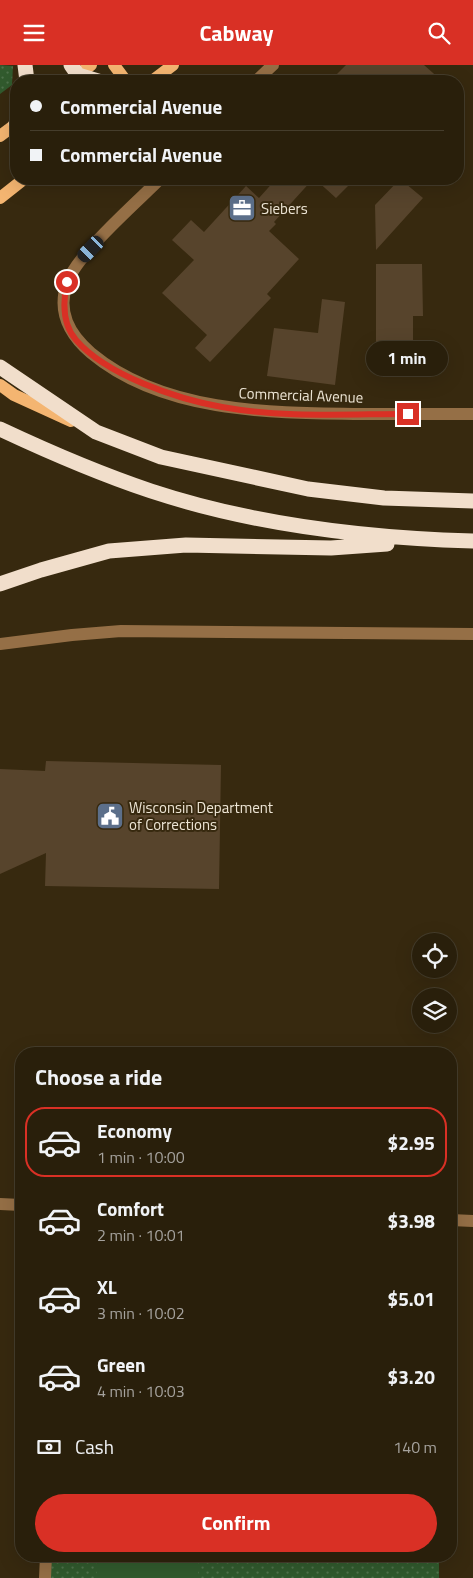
<!DOCTYPE html>
<meta charset="utf-8">
<style>
body{margin:0;font-family:"Titillium Web",sans-serif;background:#312714;color:#f1f3f6;height:100vh;display:flex;flex-direction:column;font-size:19px;white-space:nowrap}
*{box-sizing:border-box;margin:0}
p{font-size:16px;color:#a5a29d}
.icon{flex:none;width:28px;height:28px;fill:none;stroke:currentColor;stroke-width:2;stroke-linecap:round;stroke-linejoin:round}
.map{position:relative;flex:1;overflow:hidden}
.side{position:absolute;left:15px;top:982px;width:442px;height:515px;display:flex;flex-direction:column;background:#291f0b;border-radius:20px;box-shadow:0 5px 20px #0002,0 0 0 1px #453d2c}
.side>*{flex:none}
.top-card{position:absolute;left:10px;top:10px;width:454px;height:110px;border-radius:20px;box-shadow:0 5px 20px #0002,0 0 0 1px #453d2c;display:grid;align-content:center;height:110px;padding:0 20px;background:#291f0b}
.controls{position:absolute;left:412px;top:868px;display:grid;gap:10px}
.controls a{display:grid;place-items:center;width:45px;height:45px;border-radius:50%;background:#291f0b;box-shadow:0 5px 20px #0002,0 0 0 1px #453d2c;font-size:25px}
.end{position:absolute;width:22px;height:22px;margin:-11px;border:6px solid #d93025;background:#fff;box-shadow:0 0 0 2px #fff}
.from{border-radius:50%}
.bubble{position:absolute;height:35px;border-radius:18px;background:#291f0b;box-shadow:0 5px 20px #0002,0 0 0 1px #453d2c;font-size:16px;font-weight:700;line-height:35px;text-align:center}
.car{position:absolute;width:15px;height:30px;margin:-15px -8px;border-radius:6px;box-shadow:0 0 4px 1px #0007;background:linear-gradient(#222 24%,#8ab4d8 0 40%,#222 0 76%,#8ab4d8 0 86%,#222 0)}
.top-card b{display:flex;align-items:center;gap:18px;height:48px;font-size:19px}
.top-card b+b{border-top:1px solid #453d2c}
.top-card i{width:12px;height:12px;background:#f1f3f6}
ul{padding:0;list-style:none}
li{display:flex;align-items:center;gap:15px;height:70px;margin:0 10px 8px;padding:0 10px;border:2px solid transparent;border-radius:20px}
li div{flex:1}
li b{display:block;font-size:19px}
li em{font-style:normal;font-weight:700}
li.active{border-color:#d93025}
li>.icon{width:45px;height:45px;stroke-width:1.5}
h2{padding:0 20px;font-size:22px;line-height:60px}
.pay{display:flex;align-items:center;gap:12px;height:55px;padding:0 20px;font-size:19px}
.pay p{margin-inline-start:auto}
.cta{display:flex;gap:10px;margin-top:auto;padding:10px 20px}
.cta a{flex:1;height:58px;border-radius:30px;background:#d93025;color:#fff;font-size:20px;font-weight:700;line-height:58px;text-align:center}
header{display:flex;justify-content:space-between;align-items:center;height:65px;padding:0 20px;background:#d93025;color:#fff;font-size:22px;font-weight:700}
.map>svg:first-child{display:block}
.grass{fill:url(#grass-dots)}
.garden{fill:#315a2d}
.building{fill:#57442c}
.lines{fill:none;stroke-linecap:round;stroke-linejoin:round}
.minor{stroke:#956f46;stroke-width:12}
.major{stroke:#f4b571;stroke-width:12}
.highway{stroke:#f1decb;stroke-width:15}
.route{stroke:#d93025;stroke-width:6}
.labels{text-anchor:middle;dominant-baseline:central;stroke-width:4;stroke-linejoin:round;paint-order:stroke}
.poi-label{font-size:15px;fill:#ede5d5;stroke:#37290f;text-anchor:start}
.street-label{font-size:15px;fill:#ede5d5;stroke:#37290f}
</style>
<header><svg class="icon" aria-label="menu" viewBox="0 0 24 24"><path d="M4 6h16M4 12h16M4 18h16"/></svg>Cabway<svg class="icon" aria-label="search" viewBox="0 0 24 24"><circle cx="10" cy="10" r="6"/><path d="M15 15l6 6"/></svg></header>
<div class="map">
<svg width="473" height="1513" viewBox="0 0 473 1513">
<defs>
<pattern id="grass-dots" width="8" height="8" patternUnits="userSpaceOnUse" patternTransform="scale(1.25)"><rect width="8" height="8" fill="#315a2d"/><path d="M2 2h.1M6 6h.1" fill="none" stroke="#4f724b" stroke-width="1.8" stroke-linecap="round"/></pattern>
</defs>
<rect width="100%" height="100%" fill="#37290f"/>
<path class="grass" d="M0 0 13 1 12 20 0 29Z
M46 1491H439V1513H45Z"/>
<path class="garden" d="M97 1491H198V1513H97Z"/>
<path class="building" d="M346 0H424L442 16H330Z
M276 114H313L274 157 276 159 269 166 299 194 267 229 271 233 210 297 195 283 207 270 162 228 194 195 172 175 191 155 204 167 246 121 259 133Z
M315 114H355L336 133Z
M400 114 423 133 376 185 375 140Z
M376 199H422L423 251H413V296H376Z
M322 234 345 237 335 320 267 311 274 263 318 268Z
M46 696 221 700 219 824 45 821 46 788 0 809V704L45 706Z"/>
<g class="lines">
<path class="minor" d="M256 16 273 0
M160 114C137 137 77 189 67 218 57 247 69 269 91 288 163 348 271 348 359 349 397 349 435 349 473 349
M0 579 72 570 121 566 473 569
M0 1139 21 1140
M451 1155 473 1156
M45 1513 46 1491"/>
<path class="major" d="M114 0 126 16
M70 16 91 0
M152 16 173 0
M0 71 16 59
M0 133 24 114
M0 320 14 330 71 356"/>
<path class="highway" d="M25 0 27 16
M71 0 78 10 98 16
M16 59V58
M0 302 96 367 161 392 308 424 384 433 473 436
M0 364C49 387 100 409 151 426 254 460 365 473 473 476
M0 519 41 505 109 486 186 480 331 483 387 479"/>
</g>
<g class="lines">
<path class="route" d="M67 217C63 236 62 259 76 275 106 310 177 334 222 342 282 353 346 349 408 349"/>
</g>
<defs>
<g id="office-square" transform="scale(1.4375)"><rect x="-9" y="-9" width="18" height="18" rx="4" fill="#5c6f8a" stroke="#37290f"/><path d="M-6-3h4V-5.5h4V-3h4V5H-6ZM-1-4.5V-3h2v-1.5ZM-6 0V1H6V0Z" fill="#fff"/></g>
<g id="civic-square" transform="scale(1.4375)"><rect x="-9" y="-9" width="18" height="18" rx="4" fill="#5c6f8a" stroke="#37290f"/><path d="M-.6-6.5H3V-4.5H.6V-3L4-1V1h2V6H-6V1h2V-1L-.6-3ZM-1.2 2.5V6h2.4V2.5Z" fill="#fff"/></g>
</defs>
<g fill-rule="evenodd">
<use href="#office-square" x="242" y="143"/>
<use href="#civic-square" x="110" y="751"/>
</g>
<g class="labels">
<g class="poi-label">
<text x="261" y="143">Siebers</text>
<text x="129" y="742">Wisconsin Department<tspan x="129" dy="17">of Corrections</tspan></text>
</g>
<g class="street-label">
<text transform="translate(301 330) rotate(2)">Commercial Avenue</text>
</g>
</g>
</svg>
<div class="controls">
<a><svg class="icon" aria-label="locate" viewBox="0 0 24 24"><circle cx="12" cy="12" r="6"/><path d="M12 2v4M12 18v4M2 12h4M18 12h4"/></svg></a>
<a><svg class="icon" aria-label="layers" viewBox="0 0 24 24"><path d="M12 4l9 5-9 5-9-5zM3 14l9 5 9-5"/></svg></a>
</div>
<i class="end from" style="left:67px;top:217px"></i>
<i class="end" style="left:408px;top:349px"></i>
<div class="bubble" style="left:366px;top:276px;width:82px">1 min</div>
<i class="car" style="left:91px;top:184px;rotate:224deg"></i>
<div class="top-card">
<b><i class="from"></i>Commercial Avenue</b>
<b><i></i>Commercial Avenue</b>
</div>
<section class="side">
<h2>Choose a ride</h2>
<ul>
<li class="active"><svg class="icon" aria-label="car" viewBox="0 0 24 24"><path d="M5 17H2v-5l4-1 3-4h7l3 4 3 1v5h-3M9 17h6M6 11h13"/><circle cx="7" cy="17" r="2"/><circle cx="17" cy="17" r="2"/></svg><div><b>Economy</b><p>1 min · 10:00</p></div><em>$2.95</em></li>
<li><svg class="icon" aria-label="car" viewBox="0 0 24 24"><path d="M5 17H2v-5l4-1 3-4h7l3 4 3 1v5h-3M9 17h6M6 11h13"/><circle cx="7" cy="17" r="2"/><circle cx="17" cy="17" r="2"/></svg><div><b>Comfort</b><p>2 min · 10:01</p></div><em>$3.98</em></li>
<li><svg class="icon" aria-label="car" viewBox="0 0 24 24"><path d="M5 17H2v-5l4-1 3-4h7l3 4 3 1v5h-3M9 17h6M6 11h13"/><circle cx="7" cy="17" r="2"/><circle cx="17" cy="17" r="2"/></svg><div><b>XL</b><p>3 min · 10:02</p></div><em>$5.01</em></li>
<li><svg class="icon" aria-label="car" viewBox="0 0 24 24"><path d="M5 17H2v-5l4-1 3-4h7l3 4 3 1v5h-3M9 17h6M6 11h13"/><circle cx="7" cy="17" r="2"/><circle cx="17" cy="17" r="2"/></svg><div><b>Green</b><p>4 min · 10:03</p></div><em>$3.20</em></li>
</ul>
<div class="pay"><svg class="icon" aria-label="cash" viewBox="0 0 24 24"><path d="M3 7h18v10H3z"/><circle cx="12" cy="12" r="2"/></svg>Cash<p>140 m</p></div>
<div class="cta"><a>Confirm</a></div>
</section>
</div>
